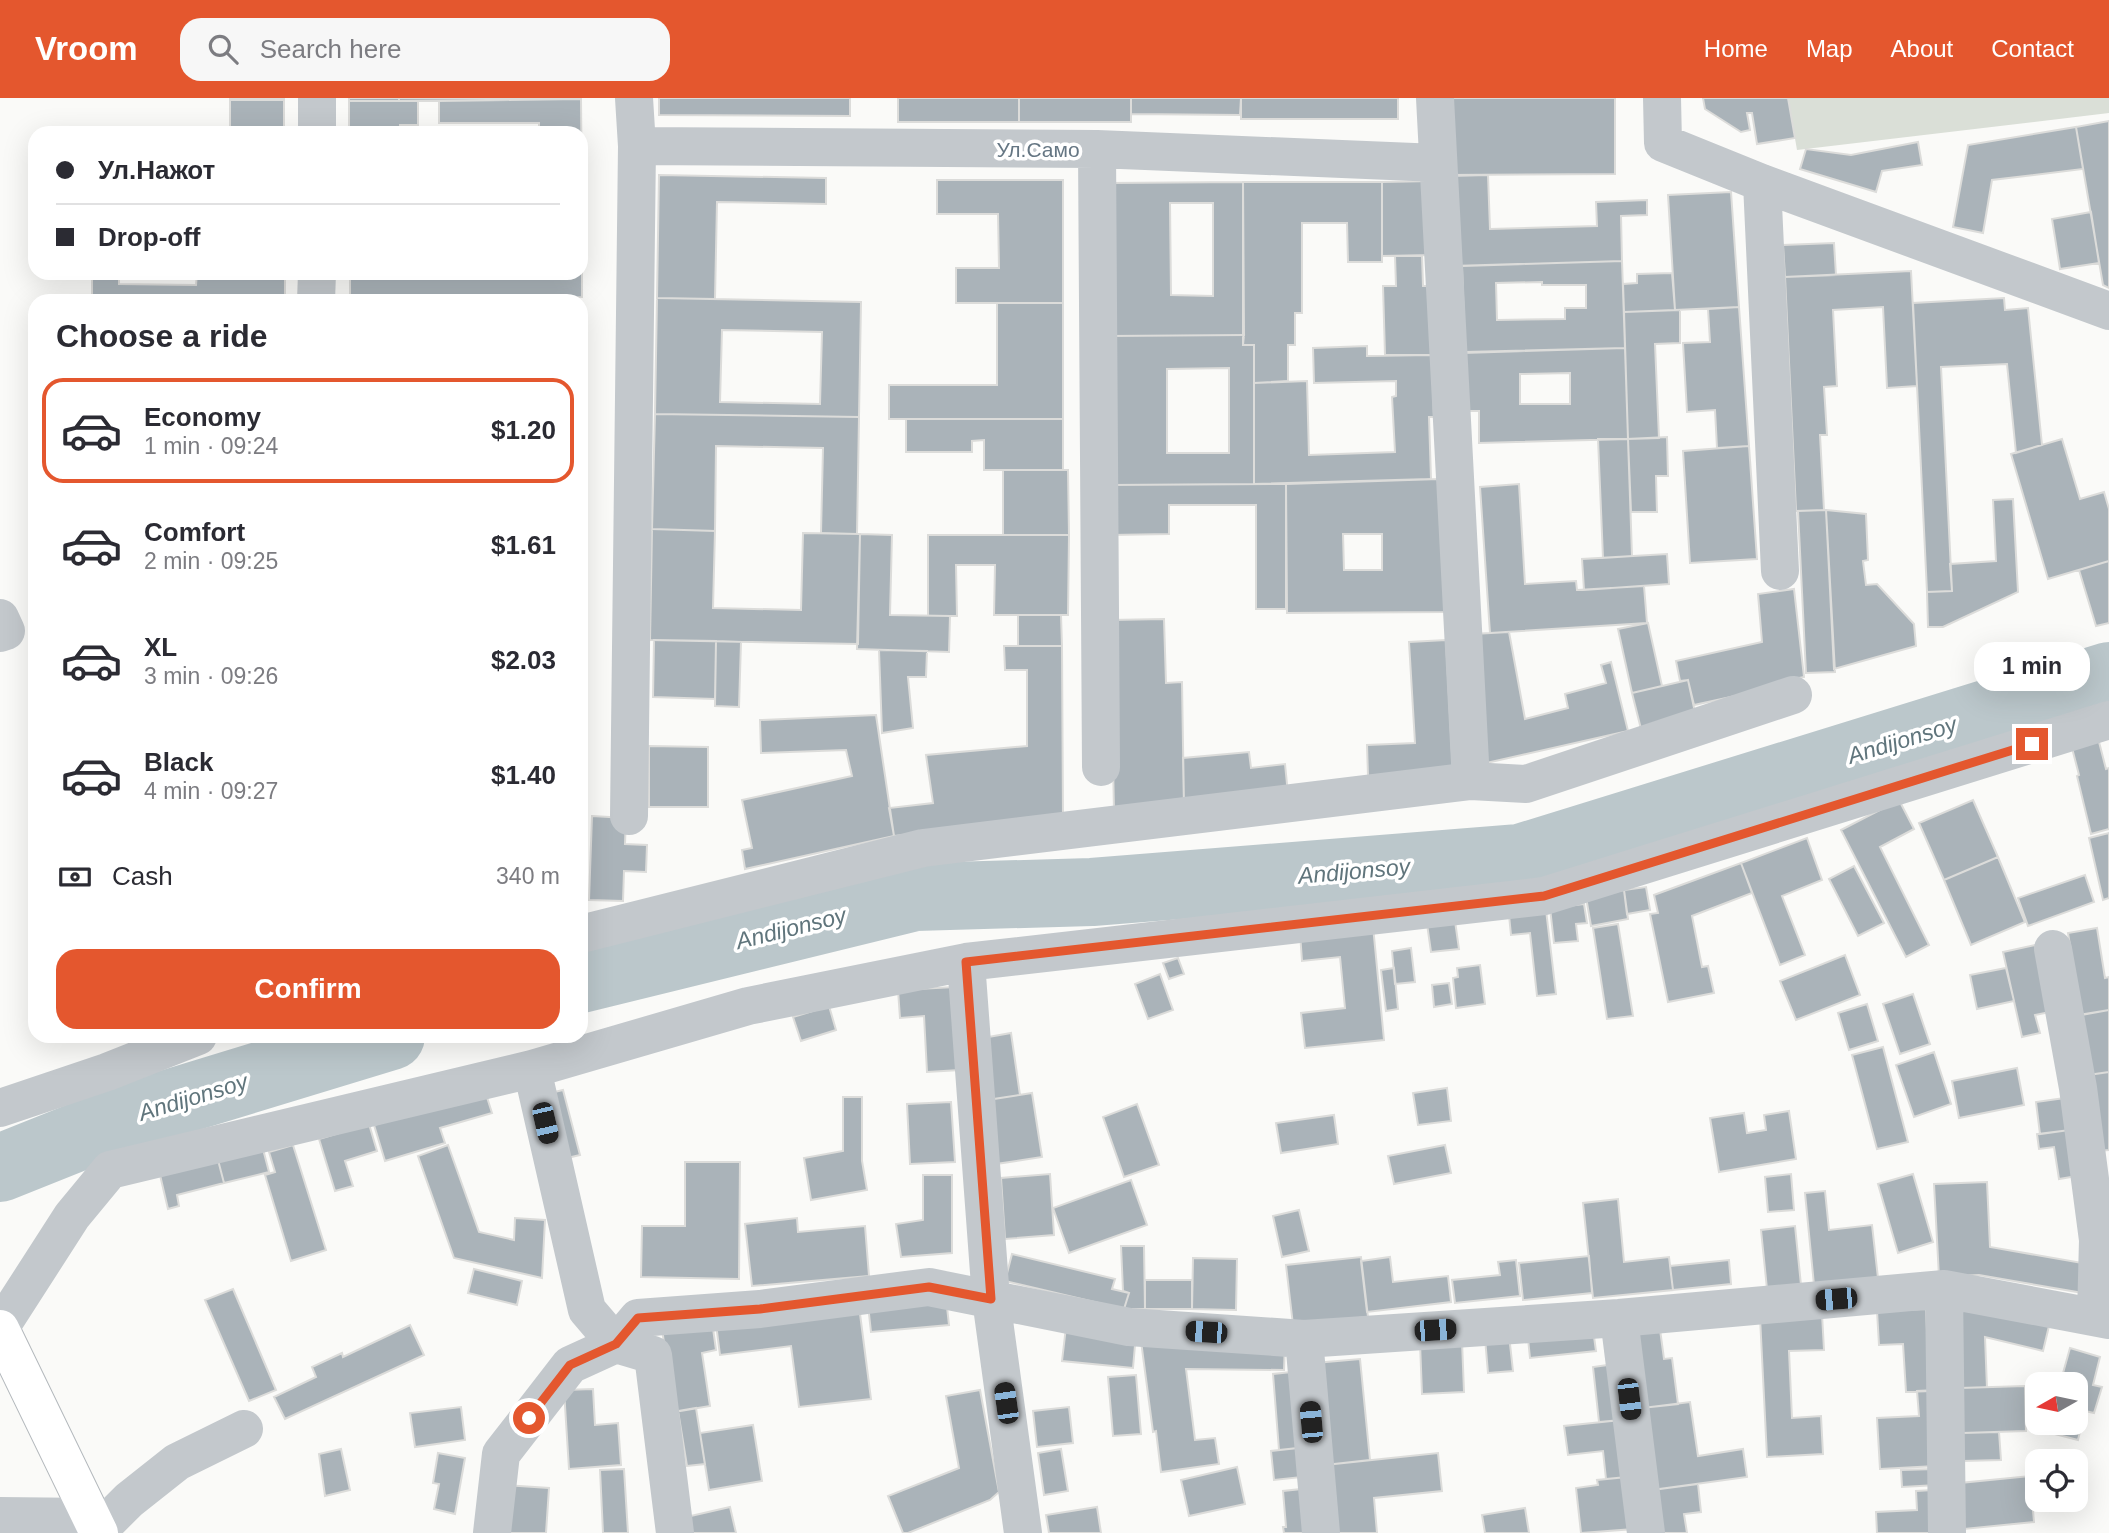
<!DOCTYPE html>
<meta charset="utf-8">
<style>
body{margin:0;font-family:Arial,sans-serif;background:#f7f7f7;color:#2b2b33;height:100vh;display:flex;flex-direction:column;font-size:26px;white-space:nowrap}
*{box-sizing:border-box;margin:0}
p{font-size:23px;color:#7c7c81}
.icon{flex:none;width:38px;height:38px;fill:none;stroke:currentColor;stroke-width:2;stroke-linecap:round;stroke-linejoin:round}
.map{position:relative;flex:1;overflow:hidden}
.details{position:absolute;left:28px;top:196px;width:560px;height:749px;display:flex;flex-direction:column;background:#fff;border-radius:21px;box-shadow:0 7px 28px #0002}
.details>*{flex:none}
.banner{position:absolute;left:28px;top:28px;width:560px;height:154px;border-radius:21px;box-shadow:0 7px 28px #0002;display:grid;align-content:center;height:154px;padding:0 28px;background:#fff}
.needle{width:46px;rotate:261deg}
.controls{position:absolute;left:2025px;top:1274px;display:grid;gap:14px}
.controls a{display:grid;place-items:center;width:63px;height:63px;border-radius:14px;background:#fff;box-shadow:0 7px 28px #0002;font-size:35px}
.end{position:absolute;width:32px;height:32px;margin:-16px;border:9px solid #e4572e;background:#fff;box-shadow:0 0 0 4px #fff}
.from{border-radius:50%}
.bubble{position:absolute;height:49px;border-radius:21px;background:#fff;box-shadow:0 7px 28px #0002;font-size:23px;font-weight:600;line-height:49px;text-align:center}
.car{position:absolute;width:21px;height:42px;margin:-21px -10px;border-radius:9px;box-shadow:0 0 5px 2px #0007;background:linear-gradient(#222 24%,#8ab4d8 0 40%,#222 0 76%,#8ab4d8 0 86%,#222 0)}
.banner b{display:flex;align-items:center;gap:24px;height:66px;font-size:26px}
.banner b+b{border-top:2px solid #e1e1e2}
.banner i{width:18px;height:18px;background:#2b2b33}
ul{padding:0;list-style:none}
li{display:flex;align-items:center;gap:21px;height:105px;margin:0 14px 10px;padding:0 14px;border:4px solid transparent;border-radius:21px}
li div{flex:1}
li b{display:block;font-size:26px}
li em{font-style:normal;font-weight:600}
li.selected{border-color:#e4572e}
li>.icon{width:63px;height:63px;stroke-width:1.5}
h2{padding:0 28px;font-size:32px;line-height:84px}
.pay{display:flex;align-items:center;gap:18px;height:77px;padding:0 28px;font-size:26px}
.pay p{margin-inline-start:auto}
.button{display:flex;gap:14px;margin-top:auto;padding:14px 28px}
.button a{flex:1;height:80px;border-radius:21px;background:#e4572e;color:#fff;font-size:28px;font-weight:600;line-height:80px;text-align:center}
header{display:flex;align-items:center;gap:42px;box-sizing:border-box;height:98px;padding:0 35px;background:#e4572e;color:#fff}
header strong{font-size:33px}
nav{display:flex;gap:38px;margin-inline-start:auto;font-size:24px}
.search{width:490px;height:63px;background:#f7f7f7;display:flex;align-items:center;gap:18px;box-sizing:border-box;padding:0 24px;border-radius:21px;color:#7c7c81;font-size:26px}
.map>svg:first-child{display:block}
.green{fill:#dadfd7}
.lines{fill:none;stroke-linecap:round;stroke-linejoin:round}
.river{stroke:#bbc7cb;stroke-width:68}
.building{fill:#aab3b9;stroke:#dcdcda;stroke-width:2;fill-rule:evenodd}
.highway-casing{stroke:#b4b9bd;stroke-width:40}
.minor{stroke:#c3c8cc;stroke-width:38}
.highway{stroke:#fff;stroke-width:38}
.route{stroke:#e4572e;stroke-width:9}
.labels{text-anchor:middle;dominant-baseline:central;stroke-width:7;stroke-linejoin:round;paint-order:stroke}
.street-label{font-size:21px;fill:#657683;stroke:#fff}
.water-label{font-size:23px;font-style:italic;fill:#60757c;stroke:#fff}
</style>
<header>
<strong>Vroom</strong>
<div class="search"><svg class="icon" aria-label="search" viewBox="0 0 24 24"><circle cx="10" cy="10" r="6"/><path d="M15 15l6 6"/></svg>Search here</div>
<nav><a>Home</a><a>Map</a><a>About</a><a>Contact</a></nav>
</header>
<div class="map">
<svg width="2109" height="1435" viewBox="0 0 2109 1435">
<rect width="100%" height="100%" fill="#fafaf8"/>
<path class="green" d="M1788 0H2109V15L1797 52Z"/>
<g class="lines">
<path class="river" d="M581 881 915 799 1092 794 1520 760 2109 578
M0 1070 135 1016 391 938"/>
</g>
<path class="building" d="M230 0H284V2H230Z
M349 0H399V3H349Z
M399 0H581V1L399 3Z
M659 0H850V18L659 17Z
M898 0H1019V24H898Z
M1019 0H1131V24H1019Z
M1131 0H1241L1240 17 1131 16Z
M1241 0H1398V21H1241Z
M1446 0H1615V76L1447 77Z
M1703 0H1788L1795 40 1757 46 1752 15H1747L1750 32 1741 34 1705 11Z
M581 1 582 100 581 35H539V25H439V3Z
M230 2H284V35H230Z
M349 3H418V27H400V35H349Z
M2109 23V190L2103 187 2076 29Z
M2076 29 2083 71 1992 82 1983 135 1953 129 1968 47Z
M1918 44 1922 67 1882 73 1876 94 1800 71 1806 51 1851 57Z
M659 77 826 80V106L717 104 715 201 657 200Z
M1488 77 1490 131 1597 128 1596 104 1647 102V117L1621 118 1622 163 1453 168 1450 78Z
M937 82H1063V205H956V170H999L998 116H937Z
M1432 83 1433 157 1382 158V84Z
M1243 84 1244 237 1109 238V85ZM1170 105H1213V198L1171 197Z
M1243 84H1382V164H1348L1347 125H1302V215H1295V247H1288V283L1254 285V247H1243Z
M1731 94 1739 209 1675 212 1668 97Z
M582 100V199L350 201V175H581Z
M2091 114 2099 165 2060 171 2052 121Z
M1834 145 1836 177 1785 179 1783 147Z
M1395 158H1422L1423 188H1436L1437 257H1385L1383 188H1396Z
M1622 163 1625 250 1465 254 1462 168ZM1542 184V187H1586V210H1565V221L1497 222 1496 185Z
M1911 173 1917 288 1887 290 1883 209 1833 212 1837 288 1824 289 1827 337H1820L1824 412 1796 413 1785 179Z
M92 175H119V186L196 187 197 175H285V203H92Z
M1672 175 1675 212 1624 214 1623 186 1637 185V176Z
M657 200 861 204 859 319 655 316ZM722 232 822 234 820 306 720 304Z
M2004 200 2005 212 2028 210 2042 347 2016 355 2007 266 1941 269 1952 493 1927 494 1913 205Z
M997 205H1063V321H889V287H997Z
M1739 209 1749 348 1717 350 1715 312 1687 314 1683 245 1710 244 1708 211Z
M1680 212V245L1655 246 1659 340 1628 341 1624 214Z
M1244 237 1243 247H1254V386L1110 387 1109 238ZM1229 270V355H1167V271Z
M1367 248V258L1432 257 1434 319H1429L1431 381 1254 386V285L1307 283 1309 357 1395 354 1392 299 1396 298V283L1314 285 1313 250Z
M1625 250 1628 341 1479 345V313H1464L1462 255ZM1570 275V306H1520V276Z
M655 316 859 319 857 436 821 435 823 350 716 348 715 433 652 431Z
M906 321H1063V372H984V342L972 343V354H906Z
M1667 339 1668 378H1656L1657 414H1631L1628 341Z
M1598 341H1628L1632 458 1603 460Z
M2062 341 2080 401 2104 394 2109 411V463L2048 481 2011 356Z
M1749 348 1757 461 1690 465 1683 353Z
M1003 372H1068L1069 437H1003Z
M1439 381 1446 514 1287 515 1286 386ZM1343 436H1382V472H1344Z
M1286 386V511H1256V407H1169V436L1111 437 1110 387Z
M1519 386 1525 486 1576 483 1577 492 1644 488 1647 525 1490 535 1480 389Z
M2013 401 2018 494 1943 529H1928L1927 494 1952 493 1950 466 1996 463 1993 402Z
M1826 412 1866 416 1868 462 1863 463 1866 487 1877 486 1914 526 1916 548 1834 571Z
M1826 412 1835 574 1806 575 1798 413Z
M652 431 715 433 713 510 801 512 803 435 860 436 858 546 650 542Z
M860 436 892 437 890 517 950 518 949 554 857 551Z
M928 437H1069L1068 517H994L995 467H956L957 518H928Z
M1667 456 1669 486 1584 492 1582 461Z
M2109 463V525L2096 528 2079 472Z
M1794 491 1804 579 1779 584 1781 588 1694 607 1688 582 1680 583 1676 563 1762 544 1758 496Z
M1018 517H1061L1062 548H1018Z
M1164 521 1166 585 1182 584 1184 708 1114 713 1110 522Z
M1648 525 1662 588 1632 595 1618 531Z
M1509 534 1525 621 1568 610 1565 596 1606 585 1601 567 1611 564 1628 633 1482 666 1473 536Z
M654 542 716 543 715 601 653 599Z
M1446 542 1453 674 1368 678 1367 647 1415 645 1409 544Z
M716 543 741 544 739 609 715 608Z
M1004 548H1062L1063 720 894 738 889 710 933 705 926 657 1027 648V572H1005Z
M879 552 927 553 926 579H908L913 630 882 635Z
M1688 582 1696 619 1641 631 1632 595Z
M876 617 894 738 745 771 742 752 752 750 742 702 852 678 846 652 761 655 760 622Z
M2098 640 2106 671 2109 670V731L2091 736 2077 678 2079 677 2071 646Z
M649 648 708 649V709H649Z
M1249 654 1251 670 1285 666 1288 696 1184 708 1183 660Z
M1899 702 1914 731 1880 749 1929 847 1906 859 1841 732Z
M1973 702 1998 759 1944 782 1919 725Z
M592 718 626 720 625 746 647 747 646 774 624 773 623 803 589 802Z
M2109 735V800L2103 802 2089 740Z
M1807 740 1822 782 1782 798 1805 857 1780 867 1741 765Z
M1998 759 2025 824 1971 847 1944 782Z
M1741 765 1752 795 1692 818 1702 869 1708 868 1714 895 1668 904 1650 816 1658 815 1654 797Z
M1854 768 1884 825 1858 838 1829 781Z
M2085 777 2094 804 2028 828 2018 800Z
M1646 789 1650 812 1627 816 1624 792Z
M1624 792 1628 821 1591 828 1586 799Z
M1584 806 1587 825 1576 826 1578 843 1554 845 1550 810Z
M1546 812 1556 896 1537 898 1530 835 1511 837 1509 817Z
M1455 823 1459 851 1431 854 1427 826Z
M1618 826 1633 918 1607 921 1593 830Z
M1373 828 1384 942 1305 950 1301 915 1345 910 1340 859 1302 863 1300 835Z
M2097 830 2105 880 2109 879V912L2081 917 2068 835Z
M2035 847 2050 914 2035 917 2040 935 2022 939 2003 854Z
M1411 850 1415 884 1395 886 1392 853Z
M1845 857 1860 897 1796 922 1780 883Z
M1178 860 1184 876 1169 881 1163 865Z
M1480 867 1485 906 1456 910 1453 880 1458 879 1457 870Z
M1394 870 1398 911 1386 913 1381 872Z
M2006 870 2014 903 1977 911 1970 877Z
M1160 876 1173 912 1148 921 1135 886Z
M1449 885 1452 906 1434 909 1432 887Z
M955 889 960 972 927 974 924 918 900 920 898 892Z
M1913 896 1930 946 1900 956 1883 906Z
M1867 906 1878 943 1849 952 1838 915Z
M829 908 836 932 801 943 793 919Z
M2109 912V974L2081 978 2072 918Z
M1011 935 1020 997 987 1002 977 941Z
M1883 949 1908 1044 1877 1051 1852 957Z
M1934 954 1951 1006 1914 1019 1896 967Z
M2017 970 2024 1007 1959 1020 1952 983Z
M2109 974V1052L2099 1053 2088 977Z
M1447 990 1451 1023 1418 1027 1413 995Z
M563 992 580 1057 563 1061 546 996Z
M485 993 492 1015 440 1030 445 1045 385 1063 374 1027Z
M1032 995 1042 1059 996 1066 987 1002Z
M843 999H862V1063L867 1092 811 1102 804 1060 843 1053Z
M2072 999 2077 1031 2040 1036 2036 1004Z
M951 1004 955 1064 910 1066 907 1006Z
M1137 1006 1159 1067 1124 1079 1103 1019Z
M1789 1013 1796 1061 1719 1074 1710 1020 1744 1015 1747 1035 1766 1032 1764 1017Z
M1334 1017 1338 1046 1281 1055 1276 1025Z
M369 1026 377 1053 345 1063 353 1088 335 1093 319 1041Z
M2077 1031 2083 1077 2059 1081 2054 1049 2039 1051 2037 1036Z
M293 1047 326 1152 291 1163 265 1077 275 1074 269 1054Z
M448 1047 479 1134 514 1142 515 1120 545 1122 542 1180 454 1160 418 1058Z
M1445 1047 1451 1075 1394 1086 1388 1058Z
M263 1051 269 1074 224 1085 218 1062Z
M218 1062 224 1085 177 1097 179 1108 168 1111 160 1077Z
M685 1064H740L739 1181 641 1179 642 1128H685Z
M1050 1076 1054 1137 1005 1141 1001 1080Z
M1791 1076 1794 1112 1768 1114 1765 1079Z
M1913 1076 1933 1144 1898 1155 1878 1086Z
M923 1077H952V1155L901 1159 896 1126 923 1122Z
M1131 1082 1147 1127 1069 1155 1053 1110Z
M1987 1084 1990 1149 2088 1166 2083 1195 1979 1177 1939 1179 1934 1086Z
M1825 1093 1829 1132 1872 1127 1878 1180 1814 1187 1805 1095Z
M1618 1101 1624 1164 1669 1159 1673 1192 1593 1200 1583 1105Z
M1299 1112 1309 1153 1282 1159 1273 1118Z
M797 1120 798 1134 865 1128 869 1178 752 1188 745 1126Z
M1795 1128 1801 1187 1767 1191 1761 1132Z
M1121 1148H1144L1145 1211H1124L1129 1195 1123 1193Z
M1012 1156 1115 1181 1112 1191 1129 1195 1124 1211 1005 1183Z
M1589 1158 1592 1195 1523 1202 1519 1165Z
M1361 1159 1368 1219 1293 1227 1286 1167Z
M1390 1159 1393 1184 1448 1178 1451 1204 1367 1214 1361 1163Z
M1193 1160 1237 1161 1236 1212 1192 1211Z
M1516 1162 1520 1198 1455 1205 1452 1182 1500 1177 1498 1164Z
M1729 1162 1731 1186 1673 1192 1670 1168Z
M474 1171 522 1183 517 1207 468 1195Z
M1145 1182H1192V1211H1145Z
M233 1191 276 1292 249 1303 205 1202Z
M946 1200 949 1227 871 1234 868 1207Z
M1958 1207 2049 1228 2043 1253 1985 1239 1987 1290H1960Z
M859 1208 871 1301 799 1309 791 1248 720 1257 716 1226Z
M1926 1211 1930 1293 1906 1294 1903 1246 1879 1247 1877 1213Z
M1822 1216 1824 1252 1789 1253 1792 1320 1821 1318 1823 1356 1767 1359 1760 1219Z
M712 1223 716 1252 702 1255 710 1308 674 1314 662 1231Z
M1592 1224 1596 1253 1530 1260 1527 1231Z
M1659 1224 1664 1261 1672 1260 1678 1306 1642 1310 1631 1228Z
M410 1227 424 1257 285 1321 274 1299 316 1279 312 1269 342 1255 343 1259Z
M1066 1229 1136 1236 1133 1270 1062 1263Z
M1509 1237 1513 1273 1488 1275 1485 1240Z
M1141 1243 1285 1245 1284 1272 1186 1271 1195 1342 1215 1340 1219 1366 1161 1374 1156 1333 1153 1334Z
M1462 1243 1464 1294 1422 1296 1420 1245Z
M2070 1250 2100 1259 2093 1287 2102 1289 2094 1315 2085 1313 2078 1342 2047 1334 2050 1325H2076V1286H2060Z
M1360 1261 1370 1362 1325 1367 1315 1265Z
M1615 1266 1621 1322 1599 1324 1593 1269Z
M1301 1273 1307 1349 1279 1352 1273 1276Z
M1136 1277 1141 1336 1113 1338 1108 1279Z
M2025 1288 2026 1333 1962 1335 1960 1290Z
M593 1291 595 1327 618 1325 621 1367 569 1371 564 1292Z
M980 1292 999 1394 990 1402 908 1435H903L888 1398 959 1370 946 1298Z
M1937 1292 1936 1368 1880 1371 1877 1320 1919 1318 1917 1293Z
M1690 1304 1698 1358 1743 1351 1747 1379 1652 1392 1642 1310Z
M461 1309 465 1342 415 1349 410 1315Z
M1069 1309 1073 1345 1037 1349 1033 1313Z
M696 1310 705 1366 687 1368 678 1313Z
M1621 1322 1627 1379 1606 1381 1603 1353 1568 1357 1564 1328Z
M753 1327 762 1383 709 1392 700 1335Z
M1999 1334 2001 1362 1963 1363 1962 1335Z
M1307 1349 1315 1435H1284L1283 1429H1286L1283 1393 1301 1391V1379L1274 1382 1271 1353Z
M341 1351 350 1392 325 1398 319 1356Z
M1061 1351 1068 1393 1044 1397 1038 1355Z
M438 1355 465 1360 455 1416 434 1411 439 1386 433 1385Z
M1438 1355 1442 1393 1374 1400 1377 1435H1332L1325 1367Z
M1237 1369 1245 1406 1189 1418 1181 1382Z
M624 1371 628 1435H603L600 1372Z
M1936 1371 1937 1387 1902 1389 1901 1372Z
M2030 1378 2034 1424 1964 1431 1960 1385Z
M1627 1379 1634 1431 1581 1435 1576 1390 1598 1387 1597 1382Z
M1698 1386 1701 1414 1684 1416 1687 1435H1658L1652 1392Z
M503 1387 549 1390 546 1435H500Z
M1933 1392 1935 1435H1877L1876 1414 1917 1412 1916 1393Z
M730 1409 736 1435H686L682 1420Z
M1097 1409 1101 1435H1049L1046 1417Z
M1525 1410 1529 1435H1485L1482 1417Z"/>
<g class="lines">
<g class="highway-casing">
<path id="highway" d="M0 1231 99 1435"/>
</g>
<path class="minor" d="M1435 0 1471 683
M1662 0 1663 45 1762 85 2109 213
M317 35V0
M637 48 1097 51 1438 65
M1097 51 1101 669
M1762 85 1780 473
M316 203 317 175
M0 520 6 533 0 535
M629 718 637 48 634 0
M581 836 923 750 1471 683 1526 686 1793 597
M2053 851 2078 990 2098 1142 2096 1218
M966 864 991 1201 1023 1435
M532 971 587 1212 616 1246 653 1257 675 1435
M0 1010 107 974 198 938
M1944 1191 1947 1435
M1619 1220 1646 1435
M0 1230 72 1118 110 1072 532 971 748 908 966 864 1544 798 2109 622
M1304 1241 1321 1435
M0 1418 92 1419
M98 1433 129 1402 177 1364 244 1331
M492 1435 501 1356 570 1267 616 1246 638 1220 760 1211 929 1189 1129 1229 1304 1241 1619 1220 1944 1191 2109 1222"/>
<use href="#highway" class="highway"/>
</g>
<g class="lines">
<path class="route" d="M529 1320 570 1267 616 1246 638 1220 760 1211 929 1189 991 1201 966 864 1544 798 2032 646"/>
</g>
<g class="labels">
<g class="street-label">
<text x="1038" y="51">Ул.Само</text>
</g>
<g class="water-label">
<text transform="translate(1902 642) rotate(-17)">Andijonsoy</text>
<text transform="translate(1354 773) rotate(-5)">Andijonsoy</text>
<text transform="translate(791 830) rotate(-14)">Andijonsoy</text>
<text transform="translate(193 999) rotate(-17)">Andijonsoy</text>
</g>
</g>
</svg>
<div class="controls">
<a><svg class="needle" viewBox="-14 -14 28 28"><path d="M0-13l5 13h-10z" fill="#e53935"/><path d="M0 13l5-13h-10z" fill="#7c7c81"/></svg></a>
<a><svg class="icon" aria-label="locate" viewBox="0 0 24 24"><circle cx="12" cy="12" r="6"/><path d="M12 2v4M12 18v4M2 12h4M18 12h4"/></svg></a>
</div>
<i class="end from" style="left:529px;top:1320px"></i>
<i class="end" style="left:2032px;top:646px"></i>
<div class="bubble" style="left:1974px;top:544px;width:116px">1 min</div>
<i class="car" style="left:545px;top:1025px;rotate:167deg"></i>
<i class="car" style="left:1836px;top:1201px;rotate:265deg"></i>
<i class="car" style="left:1435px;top:1232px;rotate:86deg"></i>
<i class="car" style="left:1206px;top:1234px;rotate:274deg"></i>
<i class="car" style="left:1629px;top:1301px;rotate:173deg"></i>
<i class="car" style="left:1006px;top:1305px;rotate:352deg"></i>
<i class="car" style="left:1311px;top:1324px;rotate:355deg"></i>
<div class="banner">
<b><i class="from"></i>Ул.Нажот</b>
<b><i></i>Drop-off</b>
</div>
<section class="details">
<h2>Choose a ride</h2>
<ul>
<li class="selected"><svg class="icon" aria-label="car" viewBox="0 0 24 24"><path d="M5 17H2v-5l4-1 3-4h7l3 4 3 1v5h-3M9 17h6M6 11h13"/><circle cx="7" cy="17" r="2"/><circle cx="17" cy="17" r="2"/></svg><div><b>Economy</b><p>1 min · 09:24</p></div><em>$1.20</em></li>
<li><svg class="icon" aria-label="car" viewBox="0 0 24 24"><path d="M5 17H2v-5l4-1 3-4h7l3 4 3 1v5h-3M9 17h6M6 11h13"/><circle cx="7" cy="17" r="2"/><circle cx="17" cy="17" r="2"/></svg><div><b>Comfort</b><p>2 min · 09:25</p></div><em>$1.61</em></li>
<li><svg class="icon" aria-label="car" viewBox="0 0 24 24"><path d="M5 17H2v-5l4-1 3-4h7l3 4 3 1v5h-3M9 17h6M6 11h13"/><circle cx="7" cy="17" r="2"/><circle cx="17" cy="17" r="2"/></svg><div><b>XL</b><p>3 min · 09:26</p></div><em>$2.03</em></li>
<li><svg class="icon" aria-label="car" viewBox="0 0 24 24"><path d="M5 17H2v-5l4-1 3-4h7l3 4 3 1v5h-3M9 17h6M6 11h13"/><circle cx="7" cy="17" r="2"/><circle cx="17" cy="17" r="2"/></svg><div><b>Black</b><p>4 min · 09:27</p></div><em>$1.40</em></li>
</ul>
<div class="pay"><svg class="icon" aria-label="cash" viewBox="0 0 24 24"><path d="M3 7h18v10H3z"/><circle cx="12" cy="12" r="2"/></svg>Cash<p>340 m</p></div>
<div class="button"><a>Confirm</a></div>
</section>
</div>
